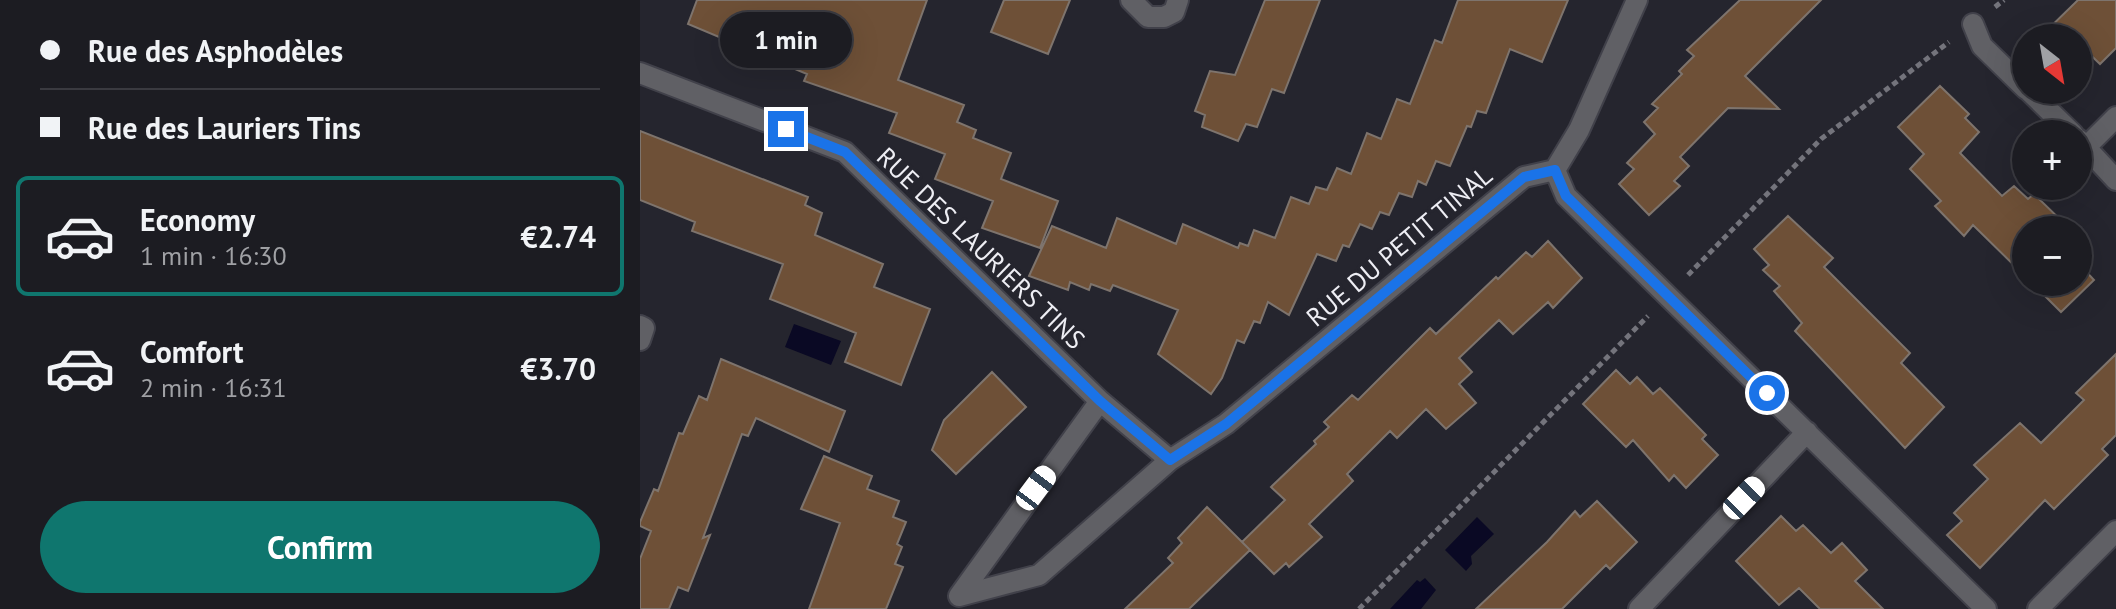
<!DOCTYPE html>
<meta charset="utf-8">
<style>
body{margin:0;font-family:"PT Sans",sans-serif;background:#25252a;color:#f1f3f6;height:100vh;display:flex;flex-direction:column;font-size:30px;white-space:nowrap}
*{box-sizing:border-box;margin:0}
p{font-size:26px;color:#a0a1a5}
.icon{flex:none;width:44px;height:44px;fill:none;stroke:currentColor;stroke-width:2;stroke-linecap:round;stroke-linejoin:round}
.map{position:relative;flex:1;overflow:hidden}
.sheet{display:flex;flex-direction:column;background:#1c1c22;width:640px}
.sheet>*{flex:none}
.top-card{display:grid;align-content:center;height:176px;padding:0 40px;background:#1c1c22}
.needle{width:52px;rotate:149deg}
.tools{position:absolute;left:1372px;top:24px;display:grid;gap:16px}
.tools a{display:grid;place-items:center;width:80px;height:80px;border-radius:50%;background:#1c1c22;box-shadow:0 8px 32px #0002,0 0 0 2px #3a3a40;font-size:40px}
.end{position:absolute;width:36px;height:36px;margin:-18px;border:10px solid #1a73e8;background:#fff;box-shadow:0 0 0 4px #fff}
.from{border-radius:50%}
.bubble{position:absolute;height:56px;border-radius:28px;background:#1c1c22;box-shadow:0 8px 32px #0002,0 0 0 2px #3a3a40;font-size:26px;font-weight:600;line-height:56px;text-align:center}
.car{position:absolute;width:24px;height:48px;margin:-24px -12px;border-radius:10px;box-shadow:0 0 6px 2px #0007;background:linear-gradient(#fff 24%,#345 0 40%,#fff 0 76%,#345 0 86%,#fff 0)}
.top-card b{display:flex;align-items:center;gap:28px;height:76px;font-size:30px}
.top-card b+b{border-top:2px solid #3a3a40}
.top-card i{width:20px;height:20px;background:#f1f3f6}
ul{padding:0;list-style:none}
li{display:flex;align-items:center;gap:24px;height:120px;margin:0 16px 12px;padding:0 24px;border:4px solid transparent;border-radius:12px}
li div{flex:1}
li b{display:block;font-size:30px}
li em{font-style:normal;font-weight:600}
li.on{border-color:#0f766e}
li>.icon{width:72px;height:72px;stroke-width:1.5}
.button{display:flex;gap:16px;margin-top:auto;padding:16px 40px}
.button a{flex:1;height:92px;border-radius:48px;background:#0f766e;color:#fff;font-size:32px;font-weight:600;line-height:92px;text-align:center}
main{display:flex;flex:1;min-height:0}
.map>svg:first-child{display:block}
.water{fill:#0a0924}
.building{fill:#6e5037;stroke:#7e746d;stroke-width:2}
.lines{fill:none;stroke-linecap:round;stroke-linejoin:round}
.street-casing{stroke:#41414a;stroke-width:24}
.path{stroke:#74747c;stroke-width:5;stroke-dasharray:6 4;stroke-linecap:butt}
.street{stroke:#606065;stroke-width:20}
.route{stroke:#1a73e8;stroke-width:10}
.labels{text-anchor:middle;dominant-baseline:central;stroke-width:6;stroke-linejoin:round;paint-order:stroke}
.street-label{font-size:26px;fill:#eeeef4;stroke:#25252e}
</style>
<main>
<section class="sheet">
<div class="top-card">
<b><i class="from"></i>Rue des Asphodèles</b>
<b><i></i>Rue des Lauriers Tins</b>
</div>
<ul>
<li class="on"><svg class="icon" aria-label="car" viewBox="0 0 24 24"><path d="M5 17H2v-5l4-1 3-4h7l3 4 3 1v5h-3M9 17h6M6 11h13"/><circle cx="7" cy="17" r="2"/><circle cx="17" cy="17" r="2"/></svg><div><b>Economy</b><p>1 min · 16:30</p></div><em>€2.74</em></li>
<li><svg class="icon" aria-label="car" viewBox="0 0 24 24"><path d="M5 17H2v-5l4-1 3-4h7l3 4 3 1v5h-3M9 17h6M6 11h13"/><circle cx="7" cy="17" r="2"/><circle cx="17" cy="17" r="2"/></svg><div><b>Comfort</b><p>2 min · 16:31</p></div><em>€3.70</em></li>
</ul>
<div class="button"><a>Confirm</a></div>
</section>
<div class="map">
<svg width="1476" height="609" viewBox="0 0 1476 609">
<rect width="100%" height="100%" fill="#25252e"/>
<path class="water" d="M154 324 201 341 191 365 145 347Z
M837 517 854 534 831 556 832 564 826 571 805 550Z
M785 578 796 590 781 609H750L777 580 780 582Z"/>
<path class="building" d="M57 0H287L258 80 324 105 317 122 336 130 333 138 371 153 361 179 418 201 400 248 342 228 353 201 295 179 305 154 249 133 257 113 164 81 167 74 48 24Z
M364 0H430L408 54 351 32Z
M625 0H680L644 93 632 89 617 127 606 124 598 141 562 127 565 115 555 111 570 71 595 75Z
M818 0H928L902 62 870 49 846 113 837 111 831 127 827 126 810 166 796 161 786 185 778 181 772 197 759 193 749 215 740 212 732 229 720 224 709 247 703 245 696 261 677 254 649 315 628 302 620 323 614 321 604 343 597 340 582 378 571 394 518 354 538 310 473 285 470 291 451 284 449 290 430 282 428 290 389 276 412 226 466 248 477 218 536 244 543 224 598 248 600 243 608 246 614 230 635 238 651 197 669 204 676 187 687 190 697 168 711 174 727 133 741 139 757 99 770 104 795 40 802 43Z
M1100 0H1181L1105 76 1139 109 1088 108 1040 157 1049 166 1034 181 1040 186 1009 215 979 184 994 169 987 163 1015 134 1004 122 1018 108 1012 104 1042 74 1039 71 1054 56 1047 50Z
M1438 0H1476V48L1460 64 1438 43V38H1399Z
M1300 86 1329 114 1325 118 1339 132 1320 153 1362 196 1374 186 1388 199 1394 194 1431 230H1386V277L1333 225 1324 236 1295 206 1301 201 1270 169 1284 154 1258 127Z
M0 131 168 197 165 205 182 213 175 235 243 264 234 287 290 309 261 385 205 362 216 333 130 299 143 264 52 231 55 222 0 200Z
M1148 216 1193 258 1184 267 1270 353 1261 363 1304 407 1265 448 1155 331 1162 323 1134 291 1140 286 1123 270 1129 265 1114 249Z
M1438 237 1452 252 1440 265 1454 280 1421 312 1391 282H1438Z
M908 241 942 278 913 308 908 302 873 334 859 320 819 358 832 372 819 384 836 403 806 429 786 409 757 438 750 431 707 474 713 481 669 524 682 537 649 567 646 563 634 574 602 542 645 500 631 487 676 444 674 441 689 427 684 422 712 395 718 400 790 328 796 334 856 277 858 279 886 252 892 257Z
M1476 354V435L1462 449 1468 455 1414 509 1405 500 1340 568 1307 535 1322 521 1314 513 1348 479 1334 465 1380 423 1401 443 1444 400 1436 393Z
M81 359 205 411 189 452 116 418 108 436 102 434 63 538 70 535 48 591 38 587 29 609H0V559L11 531 0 526V522L14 489 18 491 39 433 43 434 59 396 67 400Z
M976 370 990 384 997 377 1013 394 1020 388 1066 435 1062 439 1078 455 1046 488 1034 475 1029 481 993 440 986 447 943 404Z
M352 372 386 407 316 474 292 450 304 420Z
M184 456 232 476 227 489 259 501 253 517 266 522 257 544 262 547 255 564 263 567 246 609H169L200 523 161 509Z
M957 501 997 542 970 569 966 565 922 609H836L907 542 935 511 940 517Z
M567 507 610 550 549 609H485L533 563 528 558 542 543 538 538Z
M1141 516 1156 531 1163 525 1191 553 1202 543 1227 570 1215 581 1243 609H1180L1159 588 1139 605 1096 561Z"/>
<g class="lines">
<g class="street-casing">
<path id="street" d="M491 0 508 17H524L534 12 538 0
M1333 24 1342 46 1386 89
M0 73 205 152 460 401
M1388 90 1433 134
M1438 139 1476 180
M1446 147 1476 117
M915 170 926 196 1346 609
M0 326 4 328 0 340
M460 401 530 460 399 575 319 596Z
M530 460 586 424 884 177 915 170 939 130 997 0
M999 609 1167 432
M1398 609 1476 531"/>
</g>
<path class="path" d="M1355 7 1364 0
M1048 275 1181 139 1309 42
M719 609 1008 316"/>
<use href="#street" class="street"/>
</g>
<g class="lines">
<path class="route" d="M146 129 205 152 460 401 530 460 586 424 884 177 915 170 926 196 1127 393"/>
</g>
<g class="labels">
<g class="street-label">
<text transform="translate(759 246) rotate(-40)">RUE DU PETIT TINAL</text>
<text transform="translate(341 248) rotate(44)">RUE DES LAURIERS TINS</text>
</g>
</g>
</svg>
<div class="tools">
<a><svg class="needle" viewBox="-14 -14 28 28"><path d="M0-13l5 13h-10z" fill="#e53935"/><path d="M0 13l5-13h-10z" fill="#a0a1a5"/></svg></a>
<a>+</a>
<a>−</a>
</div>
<i class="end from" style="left:1127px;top:393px"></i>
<i class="end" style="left:146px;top:129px"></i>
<div class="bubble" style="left:80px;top:12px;width:132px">1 min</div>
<i class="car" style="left:396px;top:488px;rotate:37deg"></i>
<i class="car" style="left:1104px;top:498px;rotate:44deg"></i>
</div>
</main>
